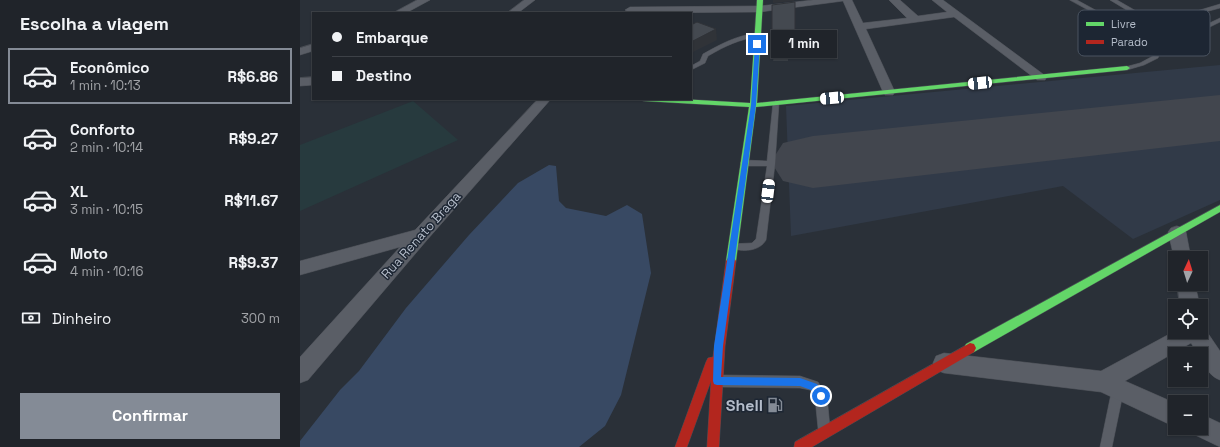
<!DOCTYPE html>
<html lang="pt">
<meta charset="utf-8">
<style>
body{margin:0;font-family:"Space Grotesk",sans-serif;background:#282c32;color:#f1f3f6;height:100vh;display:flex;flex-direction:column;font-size:15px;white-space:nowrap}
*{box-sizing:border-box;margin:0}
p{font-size:13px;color:#a2a4a8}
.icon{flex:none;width:22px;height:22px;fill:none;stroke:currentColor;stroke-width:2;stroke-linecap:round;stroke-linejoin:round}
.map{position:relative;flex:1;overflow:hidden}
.sheet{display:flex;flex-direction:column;background:#20242a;width:300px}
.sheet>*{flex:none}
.hud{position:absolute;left:12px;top:12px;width:380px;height:88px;border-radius:0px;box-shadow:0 1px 3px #0004,0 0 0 1px #3d4147;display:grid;align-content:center;height:88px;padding:0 20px;background:#20242a}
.needle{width:26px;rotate:4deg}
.fabs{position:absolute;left:868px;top:251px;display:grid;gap:8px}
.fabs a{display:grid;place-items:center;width:40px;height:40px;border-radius:0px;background:#20242a;box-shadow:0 1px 3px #0004,0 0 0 1px #3d4147;font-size:20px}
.end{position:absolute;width:18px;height:18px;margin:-9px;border:5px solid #1a73e8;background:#fff;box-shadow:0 0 0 2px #fff}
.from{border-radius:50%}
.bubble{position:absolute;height:28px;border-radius:0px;background:#20242a;box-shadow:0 1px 3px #0004,0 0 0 1px #3d4147;font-size:13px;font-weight:700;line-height:28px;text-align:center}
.car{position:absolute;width:12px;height:24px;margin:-12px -6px;border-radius:5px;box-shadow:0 0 3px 1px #0007;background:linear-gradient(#fff 24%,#345 0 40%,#fff 0 76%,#345 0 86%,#fff 0)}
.hud b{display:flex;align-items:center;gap:14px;height:38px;font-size:15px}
.hud b+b{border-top:1px solid #3d4147}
.hud i{width:10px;height:10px;background:#f1f3f6}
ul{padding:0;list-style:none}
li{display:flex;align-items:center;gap:12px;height:56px;margin:0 8px 6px;padding:0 12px;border:2px solid transparent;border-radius:0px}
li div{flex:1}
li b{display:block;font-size:15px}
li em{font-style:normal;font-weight:700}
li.active{border-color:#848b96}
li>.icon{width:36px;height:36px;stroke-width:1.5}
h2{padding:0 20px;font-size:18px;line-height:48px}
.pay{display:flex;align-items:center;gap:10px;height:44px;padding:0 20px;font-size:15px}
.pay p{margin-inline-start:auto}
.primary-button{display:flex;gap:8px;margin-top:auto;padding:8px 20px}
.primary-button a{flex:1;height:46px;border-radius:0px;background:#848b96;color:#fff;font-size:16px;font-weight:700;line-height:46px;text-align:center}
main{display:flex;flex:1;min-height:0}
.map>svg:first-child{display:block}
.airport{fill:#313a48}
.green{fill:#273a3e}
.water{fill:#384963}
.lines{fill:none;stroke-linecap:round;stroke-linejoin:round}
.runway{fill:#42464e;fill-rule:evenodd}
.lane-casing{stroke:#484c53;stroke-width:1}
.street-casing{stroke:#484c53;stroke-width:1}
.fast-casing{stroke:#484c53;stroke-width:1}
.jam-casing{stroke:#484c53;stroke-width:1}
.lane{fill:#5a5e66;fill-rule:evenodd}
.street{fill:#5a5e66;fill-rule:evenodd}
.fast{fill:#63d668;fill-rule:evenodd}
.jam{fill:#b3261e;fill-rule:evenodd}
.wall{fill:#3a3f45}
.shaded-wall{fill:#303338}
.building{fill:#444950;stroke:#303338}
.route{fill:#1a73e8}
.labels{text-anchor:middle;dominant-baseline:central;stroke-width:3;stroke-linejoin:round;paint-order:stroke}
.street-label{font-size:13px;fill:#b4bcc9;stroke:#1d2633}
.near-poi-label{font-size:16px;font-weight:bold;fill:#b4bcc9;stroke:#1d2633;text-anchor:end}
.key{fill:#1d2633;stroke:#4a5360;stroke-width:1}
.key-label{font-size:11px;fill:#b4bcc9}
</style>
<main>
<section class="sheet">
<h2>Escolha a viagem</h2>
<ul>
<li class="active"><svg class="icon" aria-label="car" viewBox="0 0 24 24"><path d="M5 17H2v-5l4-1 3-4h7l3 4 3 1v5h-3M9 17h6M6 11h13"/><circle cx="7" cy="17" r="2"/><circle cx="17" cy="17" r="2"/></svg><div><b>Econômico</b><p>1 min · 10:13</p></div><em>R$6.86</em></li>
<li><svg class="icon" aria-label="car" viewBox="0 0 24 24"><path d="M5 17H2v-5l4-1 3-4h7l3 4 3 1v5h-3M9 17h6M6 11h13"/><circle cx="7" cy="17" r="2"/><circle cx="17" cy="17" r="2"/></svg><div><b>Conforto</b><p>2 min · 10:14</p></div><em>R$9.27</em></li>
<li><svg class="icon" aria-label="car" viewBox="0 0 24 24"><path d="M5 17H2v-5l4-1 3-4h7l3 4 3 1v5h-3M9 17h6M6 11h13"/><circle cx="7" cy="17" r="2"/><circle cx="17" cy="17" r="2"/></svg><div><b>XL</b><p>3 min · 10:15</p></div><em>R$11.67</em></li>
<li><svg class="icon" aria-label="car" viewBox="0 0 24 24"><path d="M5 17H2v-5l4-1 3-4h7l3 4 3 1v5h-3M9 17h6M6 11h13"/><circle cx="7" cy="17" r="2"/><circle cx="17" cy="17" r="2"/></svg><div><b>Moto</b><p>4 min · 10:16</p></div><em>R$9.37</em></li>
</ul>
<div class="pay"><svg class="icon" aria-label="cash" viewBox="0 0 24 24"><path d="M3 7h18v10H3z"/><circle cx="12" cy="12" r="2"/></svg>Dinheiro<p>300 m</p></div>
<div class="primary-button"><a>Confirmar</a></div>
</section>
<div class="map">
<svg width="920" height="447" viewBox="0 0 920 447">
<rect width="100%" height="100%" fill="#2a3038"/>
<path class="airport" d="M920 65V200L833 239 763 186 491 236 486 106Z"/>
<path class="green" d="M113 101 158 140 0 211V145Z"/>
<path class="water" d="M249 165 256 166 259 201 266 208 306 216 327 205 342 214 351 273 321 395 305 426 279 447H0V441L40 390 59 371 106 308 169 235 218 183Z"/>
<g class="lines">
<path class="runway" d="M920 95V141L513 188 483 181 471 162 483 143 513 136Z"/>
<g class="lane-casing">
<path id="lane" d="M770 0H777L854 42 853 26 810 0H817L857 23 920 4V8L894 15 897 17 896 18 860 37 861 46 918 19 920 18V22L861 51 858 58 844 65 827 70 824 68 825 67 840 63 853 56 855 47ZM892 16 859 33V26Z
M458 33 460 34V36C438 40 427 45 408 56L405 63 391 70V66L400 61 403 54C421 44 437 35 458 33Z
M476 101 479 103 475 164 466 240C459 252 442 252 430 248L428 246 430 244 452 243 456 239 467 166H444L440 163 444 160 467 161 473 103Z
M419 375 500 376 518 382 527 396 530 428 528 432 524 434 520 432 518 428 515 398 510 390 500 388 419 387 415 385 413 381 415 377Z
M818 383 822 385 824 389 812 447H800L812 389 814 385Z"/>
</g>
<g class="street-casing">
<path id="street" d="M117 0H130L106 13H93Z
M224 0H235L218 13H207Z
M513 0H552L563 23 607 18 589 0H600L618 16 647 12 632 0H643L747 77 745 80H737L654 17 566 29 595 92 593 95H585L583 92 543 1 460 12 330 13 325 10 330 7 460 6Z
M13 44V51L0 55V48Z
M13 77V85L0 86V78Z
M238 99H251L127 240 8 380 0 383V357L100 247 0 275V261L115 230Z
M877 226 883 228 886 232 891 258H875V262L868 232 871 228Z
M877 284H895L900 306H880Z
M901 325 903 326 920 351V380C911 377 901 365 901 354H898L891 343 825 381 875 403V427L801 392 644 373 636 370 633 363 636 356 644 353 801 371 875 331 901 332Z
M901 414 920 423V447L893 434 890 428H901Z"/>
</g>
<g class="fast-casing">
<path id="fast" d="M457 0H463L457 103 827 66 830 68 827 70 456 107 436 261 434 264H428L426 261 449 107 343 101 340 99H381L450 103Z
M920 205V212L674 352 670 353 666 352 664 348 666 344Z"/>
</g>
<g class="jam-casing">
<path id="jam" d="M431 257 434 258 436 261 425 346 419 447H407L411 381 387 447H375L406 362 408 358 413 357 426 261 428 258Z
M670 343 674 344 676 348 674 352 512 447H494L495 442Z"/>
</g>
<use href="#lane" class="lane"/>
<use href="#street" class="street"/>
<use href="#fast" class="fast"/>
<use href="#jam" class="jam"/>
</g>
<path class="wall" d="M472 5 495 30 500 49V56H488V61H473L474 56H472Z"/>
<path class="shaded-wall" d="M473 0H494V1L473 3Z
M416 29 417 40 391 53V42Z"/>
<path class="building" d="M495 2V30H499L500 49H488V54H474V49H472V5Z
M397 22 416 29 391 42V25Z"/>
<path class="route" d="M457 43 460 44 456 105 423 346 421 377 500 378 517 384 525 396 524 399 521 400 518 399 511 390 500 386 417 385 414 384 413 381 414 346 451 105 455 44Z"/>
<defs>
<g id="fuel-bare" transform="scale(1.2)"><path d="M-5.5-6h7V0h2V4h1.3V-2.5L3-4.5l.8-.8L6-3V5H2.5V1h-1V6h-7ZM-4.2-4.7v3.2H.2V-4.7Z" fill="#848b96" stroke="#1d2633" stroke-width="2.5" paint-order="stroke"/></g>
</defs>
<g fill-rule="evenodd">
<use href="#fuel-bare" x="475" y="405"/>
</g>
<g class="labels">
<g class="street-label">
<text transform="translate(121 235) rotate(-48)">Rua Renato Braga</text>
</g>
<g class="near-poi-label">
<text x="463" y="405">Shell</text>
</g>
</g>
<rect x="778" y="10" width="132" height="46" rx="6" class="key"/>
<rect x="786" y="22" width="18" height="4" fill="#63d668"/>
<rect x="786" y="40" width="18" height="4" fill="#b3261e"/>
<g class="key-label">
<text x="811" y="28">Livre</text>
<text x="811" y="46">Parado</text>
</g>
</svg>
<div class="fabs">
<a><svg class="needle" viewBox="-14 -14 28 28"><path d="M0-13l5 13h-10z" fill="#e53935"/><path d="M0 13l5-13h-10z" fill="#a2a4a8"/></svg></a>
<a><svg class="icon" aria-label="locate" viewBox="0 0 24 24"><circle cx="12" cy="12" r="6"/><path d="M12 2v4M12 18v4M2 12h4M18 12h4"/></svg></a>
<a>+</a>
<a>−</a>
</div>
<i class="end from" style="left:521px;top:396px"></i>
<i class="end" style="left:457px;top:44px"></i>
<div class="bubble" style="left:471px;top:30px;width:66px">1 min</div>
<i class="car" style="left:680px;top:83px;rotate:264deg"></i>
<i class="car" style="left:532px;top:98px;rotate:265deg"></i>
<i class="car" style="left:468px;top:191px;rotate:7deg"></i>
<div class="hud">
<b><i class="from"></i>Embarque</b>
<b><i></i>Destino</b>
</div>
</div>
</main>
